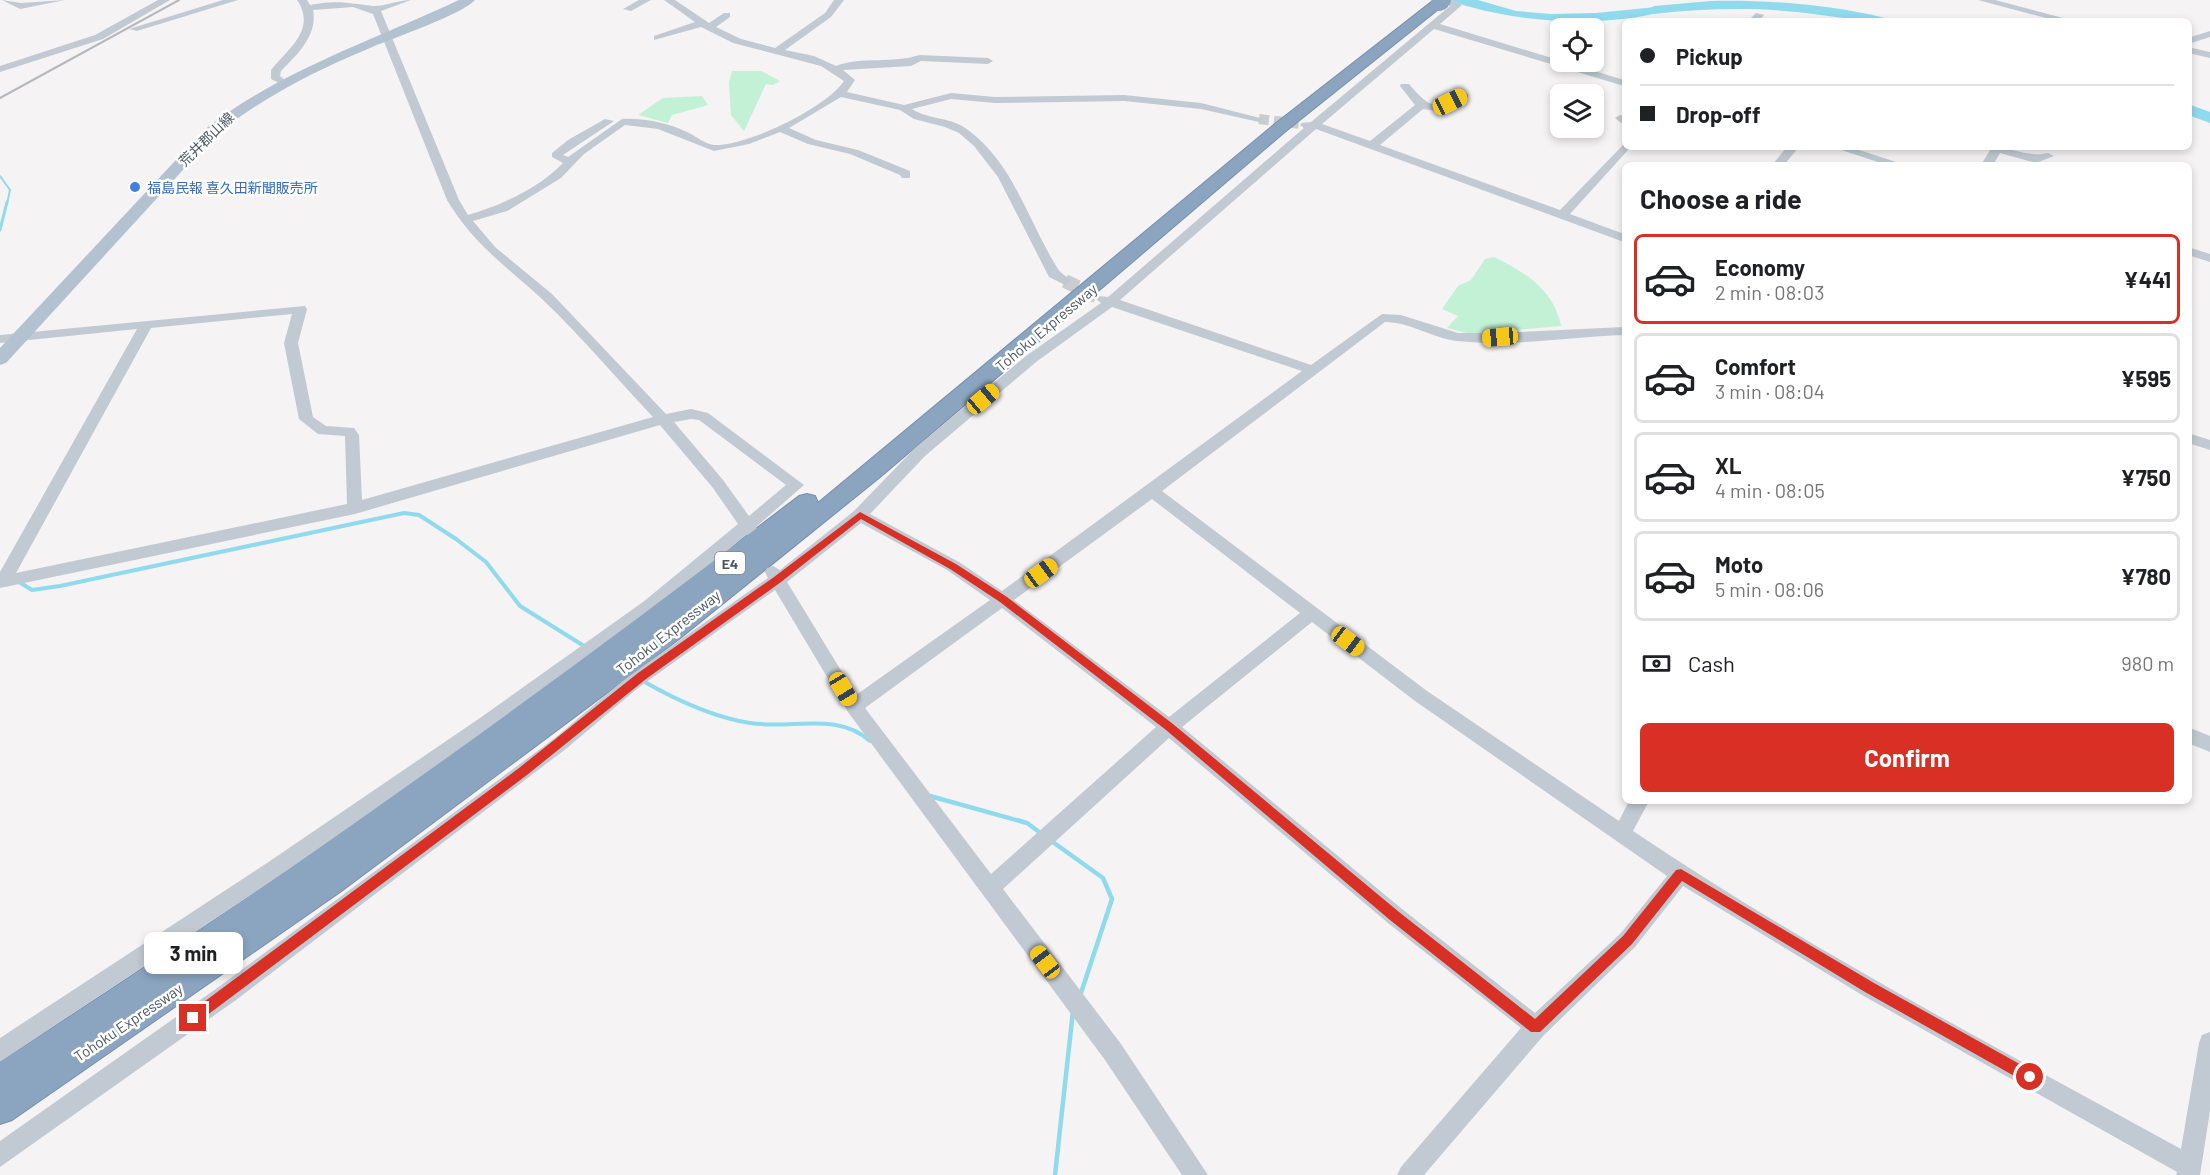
<!DOCTYPE html>
<meta charset="utf-8">
<style>
body{margin:0;font-family:Barlow,"Noto Sans JP",sans-serif;background:#f2f2f2;color:#202124;height:100vh;display:flex;flex-direction:column;font-size:22px;white-space:nowrap}
*{box-sizing:border-box;margin:0}
p{font-size:20px;color:#757577}
.icon{flex:none;width:33px;height:33px;fill:none;stroke:currentColor;stroke-width:2;stroke-linecap:round;stroke-linejoin:round}
.map{position:relative;flex:1;overflow:hidden}
.details{position:absolute;left:1622px;top:162px;width:570px;height:642px;display:flex;flex-direction:column;background:#fff;border-radius:9px;box-shadow:0 3px 9px #0003}
.details>*{flex:none}
.hud{position:absolute;left:1622px;top:18px;width:570px;height:132px;border-radius:9px;box-shadow:0 3px 9px #0003;display:grid;align-content:center;height:132px;padding:0 18px;background:#fff}
.buttons{position:absolute;left:1550px;top:18px;display:grid;gap:12px}
.buttons a{display:grid;place-items:center;width:54px;height:54px;border-radius:9px;background:#fff;box-shadow:0 3px 9px #0003;font-size:30px}
.end{position:absolute;width:27px;height:27px;margin:-14px;border:8px solid #d93025;background:#fff;box-shadow:0 0 0 3px #fff}
.from{border-radius:50%}
.bubble{position:absolute;height:42px;border-radius:9px;background:#fff;box-shadow:0 3px 9px #0003;font-size:20px;font-weight:700;line-height:42px;text-align:center}
.car{position:absolute;width:18px;height:36px;margin:-18px -9px;border-radius:8px;box-shadow:0 0 4px 2px #0007;background:linear-gradient(#f5c518 24%,#345 0 40%,#f5c518 0 76%,#345 0 86%,#f5c518 0)}
.hud b{display:flex;align-items:center;gap:21px;height:57px;font-size:22px}
.hud b+b{border-top:2px solid #e0e0e0}
.hud i{width:15px;height:15px;background:#202124}
ul{padding:0;list-style:none}
li{display:flex;align-items:center;gap:18px;height:90px;margin:0 12px 9px;padding:0 6px;border:3px solid #e0e0e0;border-radius:9px}
li div{flex:1}
li b{display:block;font-size:22px}
li em{font-style:normal;font-weight:700}
li.selected{border-color:#d93025}
li>.icon{width:54px;height:54px;stroke-width:1.5}
h2{padding:0 18px;font-size:27px;line-height:72px}
.pay{display:flex;align-items:center;gap:15px;height:66px;padding:0 18px;font-size:22px}
.pay p{margin-inline-start:auto}
.primary-button{display:flex;gap:12px;margin-top:auto;padding:12px 18px}
.primary-button a{flex:1;height:69px;border-radius:9px;background:#d93025;color:#fff;font-size:24px;font-weight:700;line-height:69px;text-align:center}
.map>svg:first-child{display:block}
.green{fill:#c3f1d5}
.water{fill:#90daee}
.lines{fill:none;stroke-linecap:round;stroke-linejoin:round}
.stream-far3{stroke:#90daee;stroke-width:2}
.stream-far2{stroke:#90daee;stroke-width:3}
.stream-far1{stroke:#90daee;stroke-width:4}
.stream{stroke:#90daee;stroke-width:4.5}
.river{fill:#90daee;fill-rule:evenodd}
.minor-tunnel-far1{stroke:#caccce;stroke-width:10;stroke-dasharray:10 5;stroke-linecap:butt}
.minor-tunnel{stroke:#caccce;stroke-width:14;stroke-dasharray:14 7;stroke-linecap:butt}
.highway-casing{stroke:#7690ad;stroke-width:2}
.minor{fill:#c1cad2;fill-rule:evenodd}
.major{fill:#b3c2d1;fill-rule:evenodd}
.highway{fill:#8ba5c1;fill-rule:evenodd}
.rail{stroke:#b5b8bd;stroke-width:2}
.highway-bridge-casing{stroke:#7690ad;stroke-width:17;stroke-linecap:butt}
.highway-bridge{stroke:#8ba5c1;stroke-width:16}
.route{fill:#d93025}
.shop-dot{fill:#3f7fe0;stroke:#fff;stroke-width:2}
.labels{text-anchor:middle;dominant-baseline:central;stroke-width:5;stroke-linejoin:round;paint-order:stroke}
.far-street-label{font-size:14px;fill:#4a5661;stroke:#fff}
.far-shop-label{font-size:14px;fill:#366cbe;stroke:#fff;text-anchor:start}
.shield{fill:#fff;stroke:#808990;stroke-width:1.5}
.shield-label{font-size:14px;font-weight:bold;fill:#4a5661}
.street-label{font-size:15px;fill:#4a5661;stroke:#fff}
</style>
<div class="map">
<svg width="2210" height="1175" viewBox="0 0 2210 1175">
<rect width="100%" height="100%" fill="#f5f3f3"/>
<path class="green" d="M732 71H761L780 81 773 85 766 84 744 131 731 115 729 82Z
M702 96 708 105 672 115 668 123 638 115 663 98Z
M1494 257C1525 272 1554 290 1561 326L1470 334 1447 328 1458 316 1442 309 1458 286 1471 280 1485 259Z"/>
<path class="water" d="M1448 0H1478L1516 11 1551 14 1596 13 1686 4C1619 31 1515 24 1448 0Z"/>
<g class="lines">
<path class="stream-far3" d="M0 176 10 190 7 204"/>
<path class="stream-far2" d="M0 230 7 202"/>
<path class="stream-far1" d="M19 582 32 590 60 586 404 513 419 515 456 539 486 562 520 606 584 646
M643 681C676 700 712 717 750 723 791 730 837 711 870 741"/>
<path class="stream" d="M930 796 1027 823 1042 834
M1050 840 1103 878 1112 899 1080 996
M1055 1175 1073 1011"/>
<path class="river" d="M1711 1C1769 0 1828 4 1885 18L1887 21C1856 21 1827 15 1796 12 1748 7 1701 9 1654 14L1647 10 1654 6Z
M2188 104 2210 112V123L2188 115Z"/>
<path class="minor-tunnel-far1" d="M1259 119 1300 124"/>
<path class="minor-tunnel" d="M1065 281 1100 298"/>
<g class="highway-casing">
<path id="highway" d="M1434 0H1444L1446 3 1287 130 880 477 679 639 340 892 12 1120 0 1124V1062C275 885 540 695 799 496L807 494 815 496 818 503 1275 124Z"/>
</g>
<path class="minor" d="M2 0 21 3 65 0 20 9Z
M158 0H170L103 39 0 72V66L95 35Z
M223 0H238L137 31 129 29Z
M297 0H307L310 5C338 0 346 3 373 6 381 7 399 0 411 0L381 11 459 200 468 215C501 205 538 189 563 163L552 157V153L568 140 605 119 614 121 563 155 568 157 622 119C645 118 669 123 689 133 697 137 705 144 714 145 747 146 826 108 844 81L821 66 733 43 701 27 654 40V36L695 22 664 0H675L709 23 724 13H730V17L716 27 741 39 775 48 825 13 834 0H844L831 17 785 50 814 56 836 66C862 56 893 64 919 55L988 58 993 61 988 64 921 61 911 66 843 70 855 80 847 92 904 105 951 93 995 97 1124 95 1201 103 1264 119 1259 122 1201 109 1124 101 995 103 951 99 912 109C929 120 952 117 968 130 1015 165 1028 222 1058 269 1061 274 1067 276 1071 281L1065 285 1049 277 998 177 974 146 959 133 945 127 914 119 900 110 841 97 789 128 816 140 858 150 910 171V178H902L900 175 850 154 808 144 780 132 749 144 714 151 658 129 625 125 584 154 561 178 507 211 473 221 495 247 552 294 666 414 691 409 708 413 804 485 756 527 759 531 757 535H746L655 612 492 728 281 875 0 1062V1038L267 863 480 718 643 602 738 524 713 488 660 425 355 514 0 588V572L137 329 0 343V335L305 306 307 309 298 343 313 417 326 426 354 428 359 435 362 500 653 417C616 378 581 336 542 299 505 265 474 245 447 200L373 14 353 7 313 10C318 35 297 55 281 71L280 76 288 82 283 85 271 79V70C288 49 317 29 297 0ZM292 314 284 343 299 419 318 434 345 436 347 504 16 573 151 328ZM691 419 699 420 786 485 749 516 723 480 674 422Z
M639 0H651L631 11 623 9Z
M1438 0H1452L1462 5 1440 24 1624 80V86L1434 29 1322 124 1370 141 1415 105 1400 86 1401 84H1409C1444 126 1436 89 1468 94V98L1437 111 1423 109 1380 145 1560 210 1624 144V147H1631L1629 149 1570 214 1624 234V242L1316 129 1120 300 1311 365 1382 314 1401 315 1458 333H1499L1624 327V335C1570 337 1512 347 1457 341 1432 338 1410 322 1385 322L1162 491 1427 691 1619 821 1629 801H1649L1633 831C1808 949 1996 1047 2181 1149L2199 1043 2202 1035 2210 1032V1111L2200 1175H2176L2177 1172 1862 995 1683 886 1635 947 1544 1035 1424 1175H1397L1401 1167 1521 1028 1388 923 1169 738 1003 889 1121 1044 1208 1175H1182L1105 1060 848 712 775 590 638 688 567 748 236 1000 0 1167V1141L220 986 555 738 626 678 768 578 765 572 767 568 773 566 780 570 854 511 915 448 1026 356 1101 303 1096 299 1098 296 1108 297 1304 128 1300 125 1302 123 1311 122 1450 6ZM1112 307 1302 371 1002 591 959 562 870 514 925 456 1036 362ZM1152 499 1300 613 1169 717 1014 600ZM861 523 947 570 990 600 856 695 787 582ZM1002 608 1156 727 991 874 865 708ZM1312 622 1415 701 1667 876 1621 933 1535 1013 1402 909 1182 727Z
M1978 0H1995L2074 21H2057Z
M1756 13 1764 15 1759 21H1748Z
M2210 31V37L2188 44V38Z
M2188 47 2210 52V58L2188 53Z
M1620 115 1624 116V125L1615 118Z
M1787 147H1799L1784 165H1772Z
M1832 147H1850L1905 165H1887Z
M1992 147C2012 147 2029 158 2048 153L2054 156 2036 163 2000 153 1993 165H1981Z
M2188 247 2210 254V262L2188 255Z
M2188 433 2210 440V450L2188 443Z
M2188 727 2210 736V752L2188 743Z"/>
<path class="major" d="M459 0H475C461 15 393 38 370 48 314 71 262 98 214 136L6 363 0 365V348L204 130C281 70 372 41 459 0Z"/>
<use href="#highway" class="highway"/>
<path class="rail" d="M0 98 179 0"/>
<g class="highway-bridge-casing">
<path id="highway-bridge" d="M1439 3 1443 0"/>
</g>
<use href="#highway-bridge" class="highway-bridge"/>
</g>
<path class="route" d="M860 512 956 564 1007 597 1173 724 1399 912 1535 1019 1623 936 1676 870 1681 869 1874 983 2034 1072V1082H2025L1865 992 1682 881 1632 944 1540 1032H1531L1390 920 1166 730 1000 602 950 569 861 519 781 582 646 679 527 775 198 1022H189V1013L519 768 638 673 774 577Z"/>
<circle class="shop-dot" cx="135" cy="187" r="6"/>
<g class="labels">
<g class="far-street-label">
<text transform="translate(206 139) rotate(-44)">荒井郡山線</text>
</g>
<g class="far-shop-label">
<text x="147" y="187">福島民報 喜久田新聞販売所</text>
</g>
<rect class="shield" x="715" y="552" width="30" height="22" rx="4.5"/>
<g class="shield-label">
<text x="730" y="563">E4</text>
</g>
<g class="street-label">
<text transform="translate(1046 327) rotate(-40)">Tohoku Expressway</text>
<text transform="translate(668 632) rotate(-38)">Tohoku Expressway</text>
<text transform="translate(128 1022) rotate(-34)">Tohoku Expressway</text>
</g>
</g>
</svg>
<div class="buttons">
<a><svg class="icon" aria-label="locate" viewBox="0 0 24 24"><circle cx="12" cy="12" r="6"/><path d="M12 2v4M12 18v4M2 12h4M18 12h4"/></svg></a>
<a><svg class="icon" aria-label="layers" viewBox="0 0 24 24"><path d="M12 4l9 5-9 5-9-5zM3 14l9 5 9-5"/></svg></a>
</div>
<i class="end from" style="left:2030px;top:1077px"></i>
<i class="end" style="left:193px;top:1018px"></i>
<div class="bubble" style="left:144px;top:932px;width:99px">3 min</div>
<i class="car" style="left:1450px;top:102px;rotate:64deg"></i>
<i class="car" style="left:1500px;top:337px;rotate:265deg"></i>
<i class="car" style="left:983px;top:399px;rotate:50deg"></i>
<i class="car" style="left:1041px;top:573px;rotate:54deg"></i>
<i class="car" style="left:1348px;top:641px;rotate:127deg"></i>
<i class="car" style="left:843px;top:689px;rotate:149deg"></i>
<i class="car" style="left:1045px;top:962px;rotate:323deg"></i>
<div class="hud">
<b><i class="from"></i>Pickup</b>
<b><i></i>Drop-off</b>
</div>
<section class="details">
<h2>Choose a ride</h2>
<ul>
<li class="selected"><svg class="icon" aria-label="car" viewBox="0 0 24 24"><path d="M5 17H2v-5l4-1 3-4h7l3 4 3 1v5h-3M9 17h6M6 11h13"/><circle cx="7" cy="17" r="2"/><circle cx="17" cy="17" r="2"/></svg><div><b>Economy</b><p>2 min · 08:03</p></div><em>¥441</em></li>
<li><svg class="icon" aria-label="car" viewBox="0 0 24 24"><path d="M5 17H2v-5l4-1 3-4h7l3 4 3 1v5h-3M9 17h6M6 11h13"/><circle cx="7" cy="17" r="2"/><circle cx="17" cy="17" r="2"/></svg><div><b>Comfort</b><p>3 min · 08:04</p></div><em>¥595</em></li>
<li><svg class="icon" aria-label="car" viewBox="0 0 24 24"><path d="M5 17H2v-5l4-1 3-4h7l3 4 3 1v5h-3M9 17h6M6 11h13"/><circle cx="7" cy="17" r="2"/><circle cx="17" cy="17" r="2"/></svg><div><b>XL</b><p>4 min · 08:05</p></div><em>¥750</em></li>
<li><svg class="icon" aria-label="car" viewBox="0 0 24 24"><path d="M5 17H2v-5l4-1 3-4h7l3 4 3 1v5h-3M9 17h6M6 11h13"/><circle cx="7" cy="17" r="2"/><circle cx="17" cy="17" r="2"/></svg><div><b>Moto</b><p>5 min · 08:06</p></div><em>¥780</em></li>
</ul>
<div class="pay"><svg class="icon" aria-label="cash" viewBox="0 0 24 24"><path d="M3 7h18v10H3z"/><circle cx="12" cy="12" r="2"/></svg>Cash<p>980 m</p></div>
<div class="primary-button"><a>Confirm</a></div>
</section>
</div>
